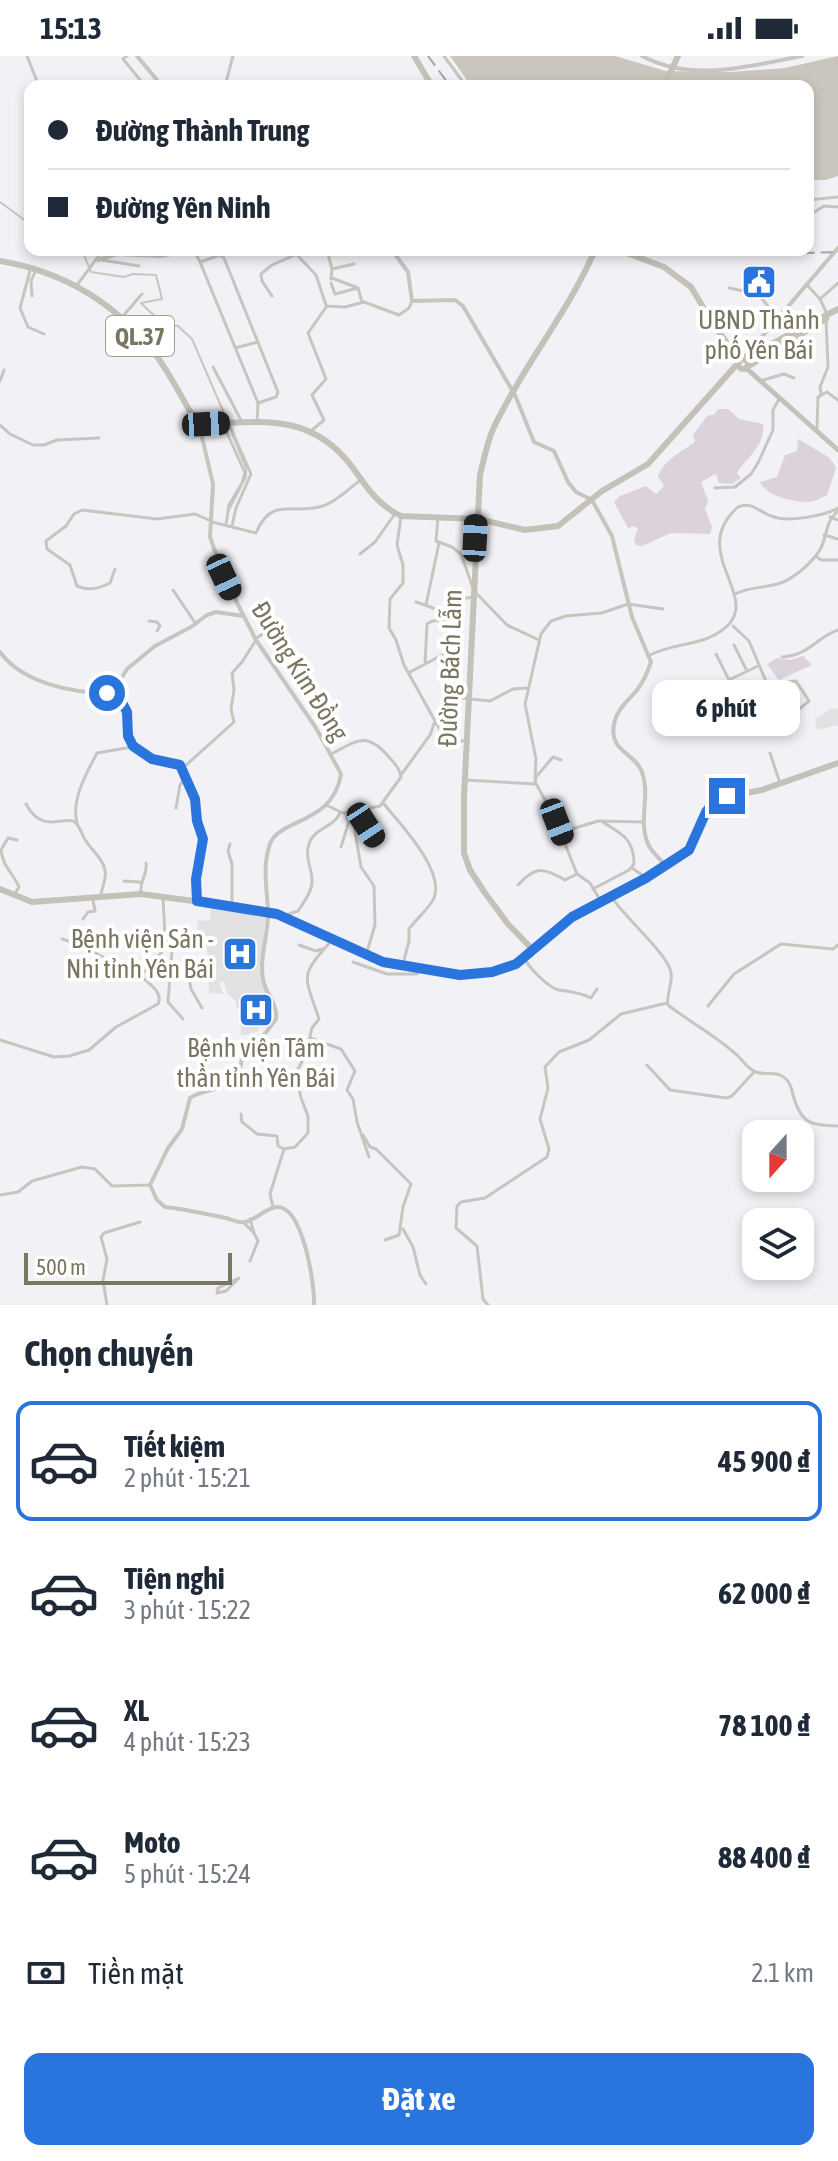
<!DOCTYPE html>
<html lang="vi">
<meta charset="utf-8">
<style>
body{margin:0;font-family:"Asap Condensed",sans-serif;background:#f6f6f7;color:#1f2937;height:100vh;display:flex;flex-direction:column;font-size:30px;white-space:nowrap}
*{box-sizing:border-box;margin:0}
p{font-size:26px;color:#747a83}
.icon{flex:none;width:44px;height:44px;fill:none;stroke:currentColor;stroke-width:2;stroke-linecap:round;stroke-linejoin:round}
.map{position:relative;height:1249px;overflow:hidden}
.drawer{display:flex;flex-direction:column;background:#fff;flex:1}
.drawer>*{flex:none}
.banner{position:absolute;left:24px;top:24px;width:790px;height:176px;border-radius:16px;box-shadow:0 4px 12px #0003;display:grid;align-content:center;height:176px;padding:0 24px;background:#fff}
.needle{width:52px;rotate:201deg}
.controls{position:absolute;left:742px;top:1064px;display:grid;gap:16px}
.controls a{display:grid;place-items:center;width:72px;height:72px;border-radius:16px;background:#fff;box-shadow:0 4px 12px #0003;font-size:40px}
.scale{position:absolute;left:24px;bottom:20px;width:208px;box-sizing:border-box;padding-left:8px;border:4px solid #7b7661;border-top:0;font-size:22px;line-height:28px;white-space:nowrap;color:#7b7661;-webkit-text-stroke:6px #fff;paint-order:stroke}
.end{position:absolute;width:36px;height:36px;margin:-18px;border:10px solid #2975dd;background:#fff;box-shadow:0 0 0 4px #fff}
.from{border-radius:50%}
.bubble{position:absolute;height:56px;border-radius:16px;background:#fff;box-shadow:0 4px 12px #0003;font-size:26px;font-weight:700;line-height:56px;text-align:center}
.car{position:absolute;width:24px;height:48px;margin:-24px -12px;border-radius:10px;box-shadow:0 0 6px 2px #0007;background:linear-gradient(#222 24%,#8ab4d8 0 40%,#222 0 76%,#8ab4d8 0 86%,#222 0)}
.banner b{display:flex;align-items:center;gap:28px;height:76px;font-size:30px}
.banner b+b{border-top:2px solid #e0e1e3}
.banner i{width:20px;height:20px;background:#1f2937}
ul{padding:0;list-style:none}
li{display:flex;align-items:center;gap:24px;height:120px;margin:0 16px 12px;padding:0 8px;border:4px solid transparent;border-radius:16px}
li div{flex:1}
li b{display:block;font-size:30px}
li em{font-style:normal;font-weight:700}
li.active{border-color:#2975dd}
li>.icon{width:72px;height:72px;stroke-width:1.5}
h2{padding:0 24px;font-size:36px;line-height:96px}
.pay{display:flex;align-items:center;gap:20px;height:88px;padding:0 24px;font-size:30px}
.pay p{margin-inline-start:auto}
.primary-button{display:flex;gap:16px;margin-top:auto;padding:16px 24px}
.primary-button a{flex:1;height:92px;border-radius:16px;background:#2975dd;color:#fff;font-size:32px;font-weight:700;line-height:92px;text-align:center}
.status{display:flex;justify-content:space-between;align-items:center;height:56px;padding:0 40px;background:#fff;direction:ltr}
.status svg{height:22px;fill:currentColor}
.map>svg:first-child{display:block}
.built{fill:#e3e2e2}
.green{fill:#dbd2dc}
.water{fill:#cbc6bd}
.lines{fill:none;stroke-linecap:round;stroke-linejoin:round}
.stream{stroke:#cbc6bd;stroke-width:2}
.minor{stroke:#c7c5c0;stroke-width:3}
.tertiary{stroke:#c7c5c0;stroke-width:4}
.secondary{stroke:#c3c1b8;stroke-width:5}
.primary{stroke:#c3c1b8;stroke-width:6}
.rail{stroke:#a8a59b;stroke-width:2;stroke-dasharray:12 6;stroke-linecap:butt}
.route{stroke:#2975dd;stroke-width:10}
.labels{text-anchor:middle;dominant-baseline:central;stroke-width:8;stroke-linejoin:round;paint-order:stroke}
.shield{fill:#fff;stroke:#a39f90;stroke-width:2}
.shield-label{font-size:24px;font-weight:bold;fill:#7b7661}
.poi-label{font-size:26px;fill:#7b7661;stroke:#fff}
.street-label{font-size:26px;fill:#7b7661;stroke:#fff}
</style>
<div class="status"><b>15:13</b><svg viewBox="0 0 49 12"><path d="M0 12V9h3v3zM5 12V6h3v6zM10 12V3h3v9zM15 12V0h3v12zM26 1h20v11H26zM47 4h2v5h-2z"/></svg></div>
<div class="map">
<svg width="838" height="1249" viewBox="0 0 838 1249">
<rect width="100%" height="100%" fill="#f2f1f5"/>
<path class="built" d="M832 652 838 653V669L817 674 815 666 817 661Z
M211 850 266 858 260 918 271 946 273 963 267 969 259 966 258 975 247 979H241L240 952H236V946L227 937 224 926 219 925 223 938 209 937 207 891 196 885 198 864 210 865Z"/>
<path class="green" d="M718 353H728L739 363 763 368C766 389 747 401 737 417L741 422 732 428 719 427 716 418 701 426 708 445 705 453 712 471 710 478 671 477 642 490 636 489 634 483 638 473 634 470 628 472 614 446 620 440 646 430 656 438 664 430 658 420C665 403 681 396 695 386L693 379 707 360 715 358Z
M798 383 830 402 836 412 827 439C821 442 815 446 808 446 793 446 766 440 760 426L777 421 785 399 797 395Z
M803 600 812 609 779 624 767 608 777 602 790 604Z"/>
<path class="water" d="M450 0H615L666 15 730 16 785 12 838 0V120L826 124H808V30H471Z"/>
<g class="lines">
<path class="stream" d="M0 146 30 168
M82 194 91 216 124 221 133 218 156 219 162 243 141 247 163 268 178 270 192 283 227 364
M230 452 246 421V412L232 378"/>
<path class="minor" d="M27 0 39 30
M127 0 123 3 145 30
M444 0 466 30
M225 30 233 0
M808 144 838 141
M808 160 824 150 838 151
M194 194 200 206
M296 194 298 200 316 219 326 249
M327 194 332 213
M102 204 139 210
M31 211 20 252 28 271 44 278
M332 222 358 232
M331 223 332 213 354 208
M331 227 335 238 358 232 362 246
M77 229 103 194
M807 229 820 243 827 258
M729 232 758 238 777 261
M758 238 771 225
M32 240 31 225 35 216
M272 240 262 225 261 218 272 209 297 198
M820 243 838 227
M123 260 142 238
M235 292 258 286
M213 311 242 366
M0 325 4 314
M760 325 784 318 794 322
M821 338 820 331 828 311 826 263
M257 366 258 347 200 206 220 199 224 202 278 336 276 341 258 347
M229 368 251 418 236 452 232 470
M0 369 10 378 33 389H44L57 384 99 382
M224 370 245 417 242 427 229 449 226 469
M817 372 818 341 827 336 838 344
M311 375 324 364 312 339 326 323 308 277 327 250 345 251 364 246 399 259 409 252 412 245
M715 432 735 431 751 418 758 407 773 374V354L779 343
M401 460 397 489 403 509V527L390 543 389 572 396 584 404 609 435 665 442 677 455 686 466 684
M438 461 436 485 452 491 461 498 473 532
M830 461 838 464
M212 466 256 477C271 441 290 458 319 451 334 448 349 432 361 424
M824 479 838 483
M360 498 375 486 394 459
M816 500 821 504H838
M115 513 110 527C98 533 89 535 77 530L70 509 47 493 46 485 66 470 74 458 82 454 157 463 195 458 211 465
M173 534 196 568
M477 538 507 569 539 584
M735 538C749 531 763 532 777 528 791 525 809 509 817 498 829 484 822 469 838 455
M416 546 450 558
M426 549 439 487
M149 565 157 566 160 570 157 575
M255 583 276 569
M734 589 747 615
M446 597 445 635 451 641 490 645 513 633 528 632
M716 598 729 624 758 610
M650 599C673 587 700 590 721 575 768 543 685 498 738 451 754 445 759 457 774 461 789 466 824 460 838 452
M782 601C808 600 817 581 838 574
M425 608 427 568 432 565 446 564 456 544 473 541
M410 616 446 597 448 562
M766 628 796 625 809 645 784 666
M115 633 128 658V680L133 690 152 703 180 709 195 743 196 763 203 781 196 826 197 845
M729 648 768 630 749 585 733 570
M770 697 780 727
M561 704 553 701 536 721 535 726 560 770 572 773 598 765 643 766
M184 711 234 666 231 653 234 634 232 617 242 606 256 584
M401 719 430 679 435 665
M535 723 536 703 525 648 541 578 551 565 566 560 602 557 628 548 663 553
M465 724 536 728
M26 748C42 779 65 759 75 766 79 769 82 778 84 782 90 793 103 802 105 814 107 822 102 831 101 839
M384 748C400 768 445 814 434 842 429 853 416 863 409 873V885L403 908
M326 749 343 757 380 750 401 721C400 712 394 707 388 700 366 675 357 685 331 698
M176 752 180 729 186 720
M359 753 377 787
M346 757 347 763 354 770 361 811 374 830 375 869 366 899
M77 767C71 744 86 718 97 697L132 691
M558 770 577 818
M230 788 228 795 232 808V848
M341 791 349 765
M632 812 645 821
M124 825 140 826
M518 829C536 809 543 812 565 824L577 818 590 827 600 844
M593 833 629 814 634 808C634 784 623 778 604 767
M141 837C139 825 148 819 146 807
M14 839 19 831C13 817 3 811 1 794L8 782 17 784
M611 840C622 859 670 900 671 917 673 928 666 938 668 949 691 967 717 980 738 1000 743 1005 749 1014 756 1016 767 1020 777 1014 786 1023 790 1027 792 1033 793 1039 801 1068 811 1069 838 1070
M163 841 165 881 172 895 168 946 183 963
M283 860 298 855C303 847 312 836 312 826 313 814 304 801 309 788 314 772 333 772 340 757
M83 863 88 856 95 855 93 844
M62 883 84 890 121 912 143 917
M299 889 316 895 322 893
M525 903C530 913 549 932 559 934 571 936 579 936 591 942L597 933
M353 906 387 918H417L421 914
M170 909 188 915 191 933 202 952
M708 950 734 918 781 888 833 893 838 889
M310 982 341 993 355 1015 347 1034 353 1043 357 1066 369 1101
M0 984 54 1001 69 1000 89 994 116 971 158 948C163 937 151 929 143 922V917L169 888
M647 1009 670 1034 726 1042 732 1040 754 1016
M241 1058 242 1066 257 1078 277 1080 278 1090 284 1093
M363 1079 370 1091 376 1093 411 1128 403 1151 399 1179 385 1184
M0 1139 18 1136 32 1125 82 1111 95 1113 112 1130 150 1129
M273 1151 270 1138 284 1093 295 1091 308 1077V1060L301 1042 296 1017 306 998 312 972 319 963C304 918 299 921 332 884
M244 1167 254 1177 250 1163
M403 1173 413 1191 420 1219 426 1228
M250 1205 258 1185 254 1177
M239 1222 226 1235 217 1237 218 1232Z
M107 1249 103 1224 107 1203 101 1181 104 1177 140 1166
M488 1249 483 1243 477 1190 456 1172 457 1150 461 1146 485 1142 547 1101 549 1093 540 1063 548 1032 545 1011 559 996 589 984 621 958 667 947"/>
<path class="tertiary" d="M137 0 162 30
M642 0C693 27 749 10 802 0
M392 194 408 216 412 245 455 244 463 250 515 339 534 386 554 395 568 426 576 436 592 444 612 480 632 561 651 606C648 615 644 625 637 634 630 643 618 652 615 664 606 696 634 695 642 716 651 740 637 766 649 790 653 797 660 803 665 809
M98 204 117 198 161 200 190 194
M743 303 838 192
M198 364 213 428 210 481 224 521 256 584 316 672 341 718C333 769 279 762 270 788 262 810 267 832 268 855 269 877 259 901 263 923 265 938 278 947 276 963L264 979 246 986C242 997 242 1009 238 1019 231 1035 203 1032 190 1042L182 1073 168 1092 150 1129 157 1144 165 1151C185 1153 206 1158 226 1162 230 1163 239 1167 244 1166 255 1165 265 1152 277 1151 303 1150 315 1229 314 1249
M0 596C22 627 72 637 109 637L115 633 127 613 155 590 191 571 207 559 216 556 243 560"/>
<path class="secondary" d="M746 312 838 394"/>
<path class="primary" d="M414 0 432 30
M664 30 678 0
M619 194 664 211 691 231 715 271 740 304
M0 205C60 215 108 242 148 289 165 308 178 335 191 357L206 368C266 365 313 358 353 412 367 432 379 450 401 460L478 463 525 474 558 470 602 435 648 408 739 306
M743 303 838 253
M738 308a5 5 0 1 1 10 0a5 5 0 1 1-10 0Z
M747 311 826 263
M0 833 32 846 141 838 268 855 383 906 460 919 492 916 516 908 572 861 646 822 689 794 706 756 720 742 762 734 838 707
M533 894 508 868 485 837 470 814 464 797V741L480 419C484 403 487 386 494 371 523 310 568 257 595 194"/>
<path class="rail" d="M428 0 450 30
M680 194H682
M785 194 805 197 838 196"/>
</g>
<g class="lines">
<path class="route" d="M107 637 115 633 127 656 128 680 133 690 152 703 180 709 195 743 197 765 203 783 196 823 197 845 277 858 383 906 460 919 492 916 516 908 572 861 646 822 689 794 706 756 715 745 727 740"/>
</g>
<defs>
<g id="civic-square" transform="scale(1.8)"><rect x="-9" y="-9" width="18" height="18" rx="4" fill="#2975dd" stroke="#fff"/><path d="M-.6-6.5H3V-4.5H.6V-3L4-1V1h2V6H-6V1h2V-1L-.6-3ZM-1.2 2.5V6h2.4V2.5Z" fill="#fff"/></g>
<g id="hospital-square" transform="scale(1.8)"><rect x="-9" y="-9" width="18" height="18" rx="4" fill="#2975dd" stroke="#fff"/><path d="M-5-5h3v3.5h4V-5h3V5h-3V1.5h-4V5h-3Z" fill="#fff"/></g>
</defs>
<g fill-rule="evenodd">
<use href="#civic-square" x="759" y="226"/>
<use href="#hospital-square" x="240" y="898"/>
<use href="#hospital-square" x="256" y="954"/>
</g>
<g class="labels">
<rect class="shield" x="106" y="260" width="68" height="40" rx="6"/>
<g class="shield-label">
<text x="140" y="280">QL.37</text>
</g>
<g class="poi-label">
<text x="759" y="264">UBND Thành<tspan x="759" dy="30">phố Yên Bái</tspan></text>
<text x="214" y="883" text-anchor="end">Bệnh viện Sản -<tspan x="214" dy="30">Nhi tỉnh Yên Bái</tspan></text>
<text x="256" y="992">Bệnh viện Tâm<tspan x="256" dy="30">thần tỉnh Yên Bái</tspan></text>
</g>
<g class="street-label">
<text transform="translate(450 612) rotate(-88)">Đường Bách Lẫm</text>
<text transform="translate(300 615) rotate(58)">Đường Kim Đồng</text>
</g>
</g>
</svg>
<div class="controls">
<a><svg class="needle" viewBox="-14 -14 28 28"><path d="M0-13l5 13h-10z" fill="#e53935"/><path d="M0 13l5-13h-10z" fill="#747a83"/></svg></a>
<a><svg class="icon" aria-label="layers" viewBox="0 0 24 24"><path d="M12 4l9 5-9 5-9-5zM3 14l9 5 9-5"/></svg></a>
</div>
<div class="scale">500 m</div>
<i class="end from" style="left:107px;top:637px"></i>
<i class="end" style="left:727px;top:740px"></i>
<div class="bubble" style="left:652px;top:624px;width:148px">6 phút</div>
<i class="car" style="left:206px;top:368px;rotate:87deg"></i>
<i class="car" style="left:475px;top:482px;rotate:3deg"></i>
<i class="car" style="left:224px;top:521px;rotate:155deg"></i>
<i class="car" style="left:557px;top:766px;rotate:159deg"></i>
<i class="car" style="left:366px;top:769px;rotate:147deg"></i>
<div class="banner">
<b><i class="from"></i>Đường Thành Trung</b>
<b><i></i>Đường Yên Ninh</b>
</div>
</div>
<section class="drawer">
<h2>Chọn chuyến</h2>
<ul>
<li class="active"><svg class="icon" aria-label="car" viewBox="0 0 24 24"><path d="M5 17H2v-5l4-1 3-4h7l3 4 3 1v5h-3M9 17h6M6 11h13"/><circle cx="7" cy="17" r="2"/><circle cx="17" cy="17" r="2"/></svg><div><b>Tiết kiệm</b><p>2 phút · 15:21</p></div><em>45 900 ₫</em></li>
<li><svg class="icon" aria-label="car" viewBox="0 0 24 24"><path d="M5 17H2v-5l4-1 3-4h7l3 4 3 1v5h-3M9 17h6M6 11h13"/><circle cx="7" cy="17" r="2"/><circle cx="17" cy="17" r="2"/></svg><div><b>Tiện nghi</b><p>3 phút · 15:22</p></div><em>62 000 ₫</em></li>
<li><svg class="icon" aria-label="car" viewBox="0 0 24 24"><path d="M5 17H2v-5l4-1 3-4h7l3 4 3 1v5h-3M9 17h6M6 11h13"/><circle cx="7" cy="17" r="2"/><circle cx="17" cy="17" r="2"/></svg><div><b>XL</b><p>4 phút · 15:23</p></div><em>78 100 ₫</em></li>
<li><svg class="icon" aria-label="car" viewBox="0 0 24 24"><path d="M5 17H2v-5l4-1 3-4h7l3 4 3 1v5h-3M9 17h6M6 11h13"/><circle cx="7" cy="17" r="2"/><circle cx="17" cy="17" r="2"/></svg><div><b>Moto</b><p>5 phút · 15:24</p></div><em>88 400 ₫</em></li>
</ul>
<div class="pay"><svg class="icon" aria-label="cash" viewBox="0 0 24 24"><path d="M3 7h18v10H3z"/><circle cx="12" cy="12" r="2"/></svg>Tiền mặt<p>2.1 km</p></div>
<div class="primary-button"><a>Đặt xe</a></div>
</section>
